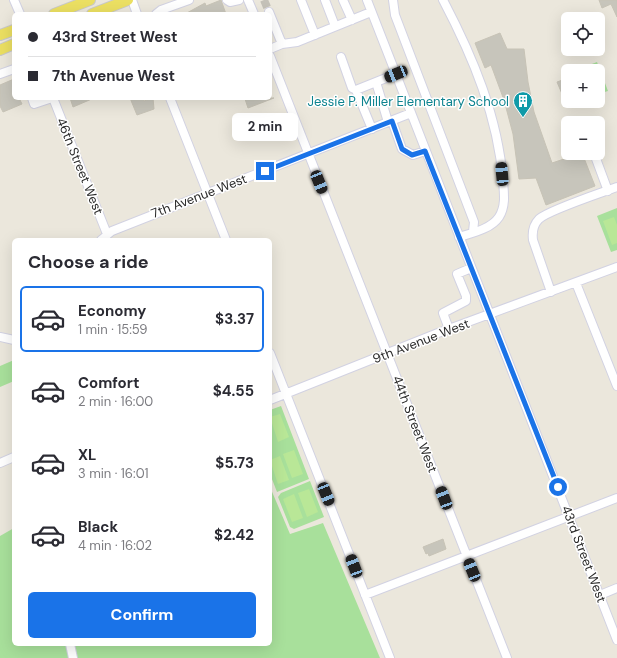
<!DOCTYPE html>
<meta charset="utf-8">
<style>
body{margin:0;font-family:"DM Sans",sans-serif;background:#f7f7f7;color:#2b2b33;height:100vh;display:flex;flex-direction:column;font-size:15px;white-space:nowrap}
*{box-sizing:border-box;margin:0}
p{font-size:13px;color:#7c7c81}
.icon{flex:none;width:22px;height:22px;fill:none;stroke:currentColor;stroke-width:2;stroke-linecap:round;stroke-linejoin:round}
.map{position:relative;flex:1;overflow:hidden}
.side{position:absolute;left:12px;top:238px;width:260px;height:408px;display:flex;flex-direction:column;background:#fff;border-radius:6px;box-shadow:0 4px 16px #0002}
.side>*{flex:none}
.top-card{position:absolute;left:12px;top:12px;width:260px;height:88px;border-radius:6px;box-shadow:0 4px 16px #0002;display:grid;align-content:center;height:88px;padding:0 16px;background:#fff}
.buttons{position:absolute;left:561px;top:12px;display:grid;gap:8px}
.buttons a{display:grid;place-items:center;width:44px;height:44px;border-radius:6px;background:#fff;box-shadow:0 4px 16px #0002;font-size:20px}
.end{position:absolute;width:18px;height:18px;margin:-9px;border:5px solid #1a73e8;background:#fff;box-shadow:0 0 0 2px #fff}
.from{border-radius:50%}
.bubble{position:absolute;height:28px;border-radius:6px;background:#fff;box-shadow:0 4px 16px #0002;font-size:13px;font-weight:700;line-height:28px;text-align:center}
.car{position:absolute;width:12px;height:24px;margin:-12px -6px;border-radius:5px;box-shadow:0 0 3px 1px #0007;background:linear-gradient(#222 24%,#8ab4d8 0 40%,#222 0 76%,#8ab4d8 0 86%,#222 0)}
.top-card b{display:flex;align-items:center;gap:14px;height:38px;font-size:15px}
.top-card b+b{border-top:1px solid #e1e1e2}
.top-card i{width:10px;height:10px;background:#2b2b33}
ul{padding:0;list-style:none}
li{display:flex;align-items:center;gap:12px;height:66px;margin:0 8px 6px;padding:0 8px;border:2px solid transparent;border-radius:6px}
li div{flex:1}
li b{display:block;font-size:15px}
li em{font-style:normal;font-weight:700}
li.on{border-color:#1a73e8}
li>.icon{width:36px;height:36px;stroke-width:1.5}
h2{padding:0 16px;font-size:18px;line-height:48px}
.button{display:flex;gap:8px;margin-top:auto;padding:8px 16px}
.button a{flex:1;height:46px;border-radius:6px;background:#1a73e8;color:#fff;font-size:16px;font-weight:700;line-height:46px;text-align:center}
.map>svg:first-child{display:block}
.green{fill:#a8e09b}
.pitch{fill:#b9e797}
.building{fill:#c7c5bb;stroke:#c7c3b6}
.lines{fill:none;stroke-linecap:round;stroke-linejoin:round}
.minor-tunnel{stroke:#c4c1b8;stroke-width:8;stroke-dasharray:8 4;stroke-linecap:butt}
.minor-casing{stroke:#d2d2e2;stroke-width:10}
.major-casing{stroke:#c8c8c8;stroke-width:12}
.minor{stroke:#fff;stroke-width:8}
.major{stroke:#ebdf62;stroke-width:10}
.route{stroke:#1a73e8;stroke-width:5}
.labels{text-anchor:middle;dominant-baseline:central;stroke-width:3;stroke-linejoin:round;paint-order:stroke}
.culture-label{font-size:13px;fill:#0d838f;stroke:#fff;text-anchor:end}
.street-label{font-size:13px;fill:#2a2a2a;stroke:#fff}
</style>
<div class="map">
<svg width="617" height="658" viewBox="0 0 617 658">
<rect width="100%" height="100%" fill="#ebe7dc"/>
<path class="green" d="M597 62 608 91 598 94V71H580L579 69Z
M617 208V250L611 252 597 216Z
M14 360V381L0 387V366Z
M281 406 309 479 277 492 270 474V410Z
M310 481 324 517 294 529 290 527 278 497 281 493Z
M270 487 290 534 323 523 380 658H0V536L14 528V644H270Z"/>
<path class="pitch" d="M614 217 617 225V243L612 245 603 221Z
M280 414 289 437 278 442 270 417Z
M294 450 303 474 292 478 283 454Z
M280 456 289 480 278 484 270 460Z
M309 489 318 512 307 517 298 493Z
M294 494 303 518 292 522 283 499Z"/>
<path class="building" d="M221 0 226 14H185L205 3 206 6Z
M599 0H617V17L611 4 602 8Z
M500 33 507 49H524L528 82 534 112 552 163 582 153 595 186 546 205 536 178 519 179 513 134 504 100 491 65 485 68 475 43Z
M568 78V108L557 82Z
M14 79V98H19L22 104 3 112 0 106V85Z
M70 98H94L73 107Z
M130 98H142L144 101 153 98 154 109 137 115Z
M248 98H274L248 108 245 99Z
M443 539 446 549 429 556 428 553 426 554 423 547Z"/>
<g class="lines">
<path class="minor-tunnel" d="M264 0 269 12"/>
<g class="minor-casing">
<path id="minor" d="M14 0 20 14
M132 0 137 14
M227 0 230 2 239 0
M248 0 254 14
M301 0 315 35
M325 0 335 26
M343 0 352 20
M367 0 617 640
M393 0 395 15 474 222 473 232
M443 0C473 57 498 117 503 181 504 193 506 206 499 217 491 229 472 233 459 237
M269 12 282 44
M156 14 161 10 189 0
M270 49 282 44 297 42 371 12
M270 56 507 658
M341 57 352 88 356 90
M0 74 14 69
M376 82 388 122
M32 98 34 104 52 98
M53 98 107 234
M170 98 226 240
M392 121 402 149 413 155 425 151
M372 129 356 90 396 74
M595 156 608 191
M101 240 112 231 411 113
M576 283 617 386
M551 292 533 240C532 232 533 225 539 219 549 210 601 193 617 187
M449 329 443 313 466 301V296L457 274 471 268
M0 337 14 340
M270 353 390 658
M270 400 438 333 617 267
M0 463 14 457
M365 595 617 498
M600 595 617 588
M70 644 73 658"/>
</g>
<g class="major-casing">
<path id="major" d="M54 14 90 0
M92 14 128 0
M0 35 14 30
M0 50 14 44"/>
</g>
<use href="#minor" class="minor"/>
<use href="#major" class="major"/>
</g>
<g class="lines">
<path class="route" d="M265 171 392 121 402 149 412 155 425 151 558 487"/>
</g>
<defs>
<g id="building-pin" transform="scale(1)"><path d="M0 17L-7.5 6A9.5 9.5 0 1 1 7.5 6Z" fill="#0f9aa8" stroke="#fff"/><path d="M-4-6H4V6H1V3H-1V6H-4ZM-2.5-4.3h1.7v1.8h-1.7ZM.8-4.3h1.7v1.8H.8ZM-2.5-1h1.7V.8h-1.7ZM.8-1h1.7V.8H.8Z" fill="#fff"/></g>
</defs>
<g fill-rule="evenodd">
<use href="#building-pin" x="523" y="101"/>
</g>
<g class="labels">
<g class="culture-label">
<text x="509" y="101">Jessie P. Miller Elementary School</text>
</g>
<g class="street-label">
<text transform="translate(80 166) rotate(68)">46th Street West</text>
<text transform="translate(199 196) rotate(-21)">7th Avenue West</text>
<text transform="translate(421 341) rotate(-21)">9th Avenue West</text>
<text transform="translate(415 424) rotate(69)">44th Street West</text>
<text transform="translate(584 554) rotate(69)">43rd Street West</text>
</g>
</g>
</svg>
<div class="buttons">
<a><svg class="icon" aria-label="locate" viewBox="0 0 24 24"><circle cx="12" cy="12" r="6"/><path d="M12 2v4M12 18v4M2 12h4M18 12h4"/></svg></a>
<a>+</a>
<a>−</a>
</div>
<i class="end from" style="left:558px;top:487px"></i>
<i class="end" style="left:265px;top:171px"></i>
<div class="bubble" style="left:232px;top:113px;width:66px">2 min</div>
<i class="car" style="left:396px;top:74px;rotate:248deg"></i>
<i class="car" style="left:502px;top:174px;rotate:355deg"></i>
<i class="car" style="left:319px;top:182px;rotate:158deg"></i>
<i class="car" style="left:326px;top:494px;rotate:158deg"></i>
<i class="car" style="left:444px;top:498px;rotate:339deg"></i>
<i class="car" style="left:354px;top:566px;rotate:339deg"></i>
<i class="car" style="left:472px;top:570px;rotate:338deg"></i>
<div class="top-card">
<b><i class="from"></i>43rd Street West</b>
<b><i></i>7th Avenue West</b>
</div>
<section class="side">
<h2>Choose a ride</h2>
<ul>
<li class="on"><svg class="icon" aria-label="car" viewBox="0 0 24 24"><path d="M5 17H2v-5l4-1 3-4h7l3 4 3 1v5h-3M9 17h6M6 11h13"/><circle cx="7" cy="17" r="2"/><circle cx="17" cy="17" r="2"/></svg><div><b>Economy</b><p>1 min · 15:59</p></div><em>$3.37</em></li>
<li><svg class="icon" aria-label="car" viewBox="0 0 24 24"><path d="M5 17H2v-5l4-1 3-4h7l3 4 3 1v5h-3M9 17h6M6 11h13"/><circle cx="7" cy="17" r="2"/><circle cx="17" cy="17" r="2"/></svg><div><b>Comfort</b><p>2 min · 16:00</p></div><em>$4.55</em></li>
<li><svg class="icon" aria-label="car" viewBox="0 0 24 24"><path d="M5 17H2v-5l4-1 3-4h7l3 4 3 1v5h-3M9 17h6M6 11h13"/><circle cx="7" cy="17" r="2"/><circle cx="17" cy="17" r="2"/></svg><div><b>XL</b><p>3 min · 16:01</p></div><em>$5.73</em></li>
<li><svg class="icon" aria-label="car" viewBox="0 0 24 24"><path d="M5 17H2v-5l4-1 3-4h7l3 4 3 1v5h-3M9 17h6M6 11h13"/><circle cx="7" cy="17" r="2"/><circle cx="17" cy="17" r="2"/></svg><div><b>Black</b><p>4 min · 16:02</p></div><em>$2.42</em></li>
</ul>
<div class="button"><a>Confirm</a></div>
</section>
</div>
